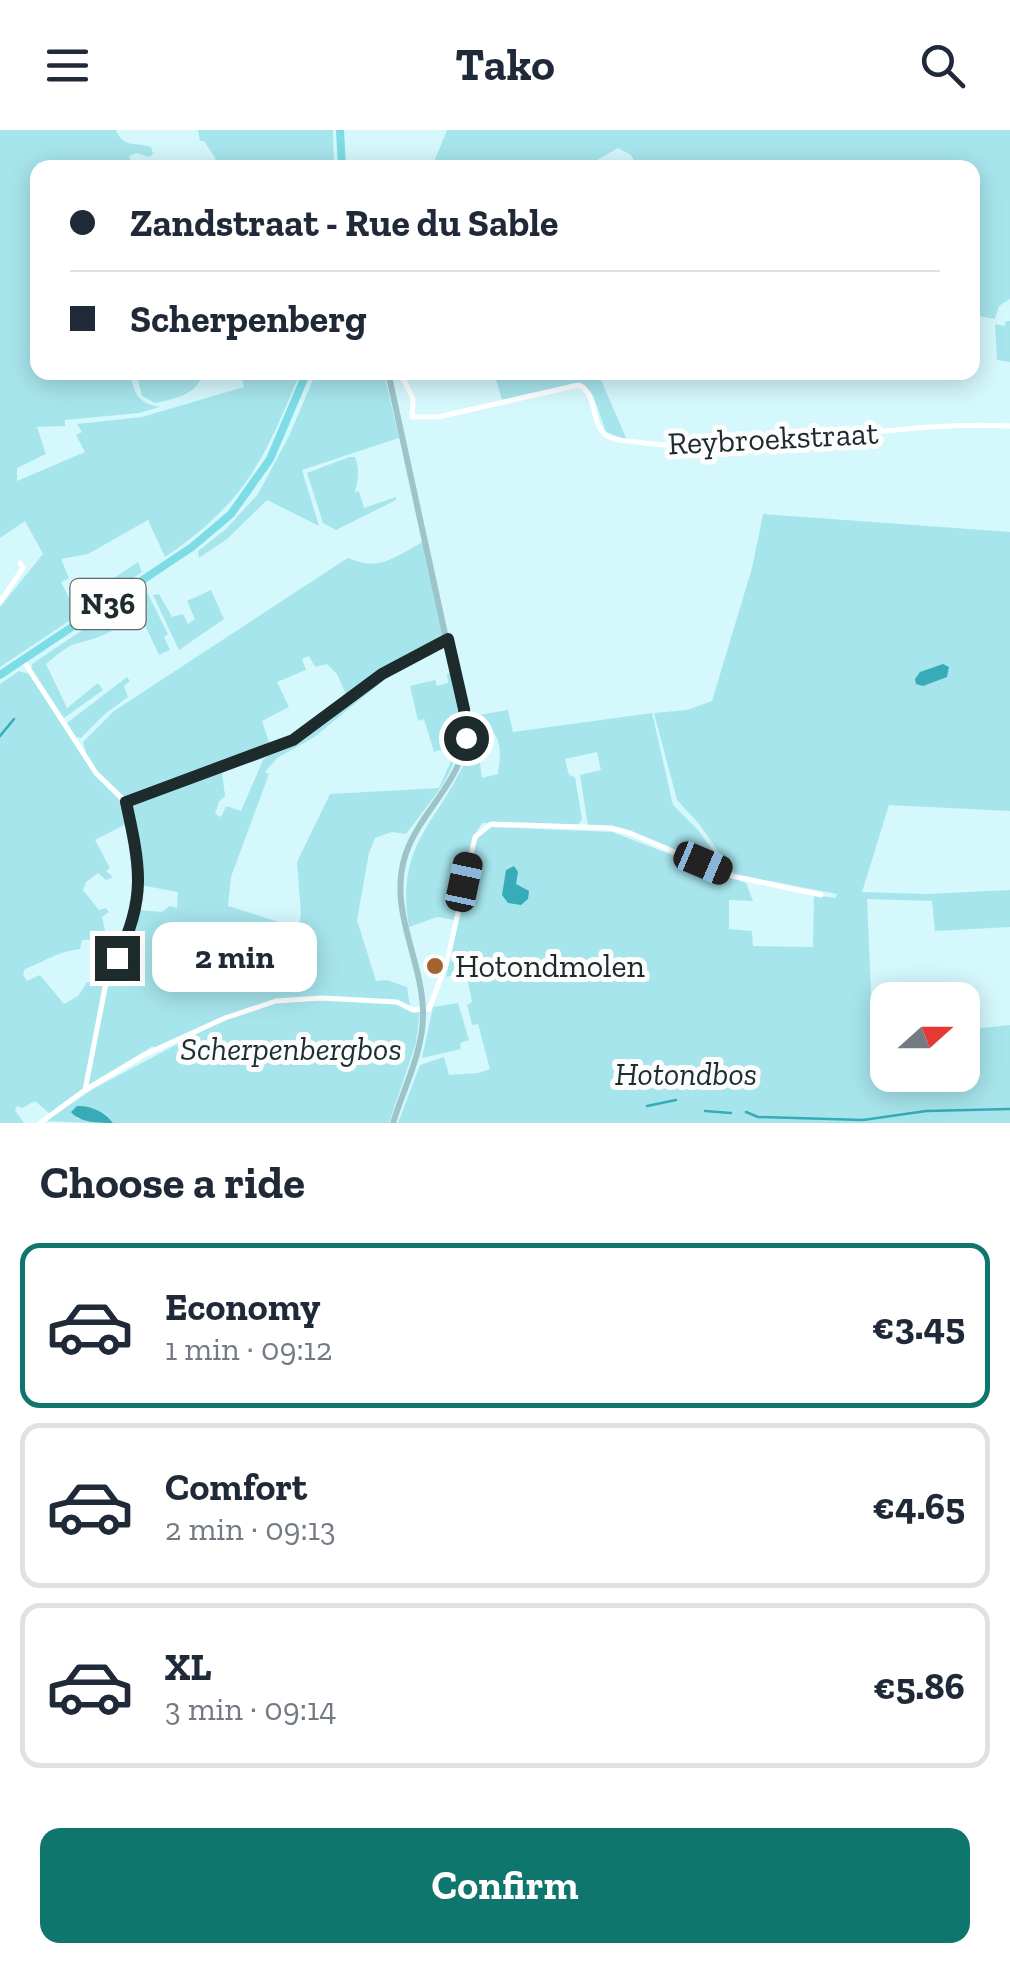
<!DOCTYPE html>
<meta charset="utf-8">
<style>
body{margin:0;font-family:"Zilla Slab",serif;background:#f6f6f7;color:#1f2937;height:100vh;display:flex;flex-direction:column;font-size:38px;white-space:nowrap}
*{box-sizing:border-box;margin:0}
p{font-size:32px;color:#747a83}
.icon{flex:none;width:55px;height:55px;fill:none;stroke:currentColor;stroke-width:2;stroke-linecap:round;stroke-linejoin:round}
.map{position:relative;height:993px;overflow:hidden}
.panel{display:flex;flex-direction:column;background:#fff;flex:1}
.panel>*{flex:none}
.hud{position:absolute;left:30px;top:30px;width:950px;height:220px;border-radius:20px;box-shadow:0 5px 25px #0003;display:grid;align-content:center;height:220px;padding:0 40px;background:#fff}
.needle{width:65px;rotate:69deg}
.tools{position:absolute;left:870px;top:852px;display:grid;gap:20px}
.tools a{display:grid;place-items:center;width:110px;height:110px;border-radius:20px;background:#fff;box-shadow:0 5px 25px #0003;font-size:50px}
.end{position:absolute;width:45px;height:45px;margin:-22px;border:12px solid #1e2b2d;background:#fff;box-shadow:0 0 0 5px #fff}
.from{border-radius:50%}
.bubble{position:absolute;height:70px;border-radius:20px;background:#fff;box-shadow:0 5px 25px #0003;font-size:32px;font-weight:700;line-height:70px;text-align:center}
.car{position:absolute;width:30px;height:60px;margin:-30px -15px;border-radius:12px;box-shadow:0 0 8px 2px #0007;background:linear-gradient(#222 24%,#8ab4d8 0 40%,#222 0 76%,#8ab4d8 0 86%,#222 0)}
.hud b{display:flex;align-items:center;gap:35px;height:95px;font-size:38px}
.hud b+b{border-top:2px solid #e0e1e3}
.hud i{width:25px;height:25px;background:#1f2937}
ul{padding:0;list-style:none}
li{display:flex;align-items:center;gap:30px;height:165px;margin:0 20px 15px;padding:0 20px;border:5px solid #e0e1e3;border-radius:20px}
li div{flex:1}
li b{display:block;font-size:38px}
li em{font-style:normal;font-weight:700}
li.current{border-color:#0f766e}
li>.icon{width:90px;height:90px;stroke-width:1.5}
h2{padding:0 40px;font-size:45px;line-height:120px}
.cta{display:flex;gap:20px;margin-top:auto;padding:20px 40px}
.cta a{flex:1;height:115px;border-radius:20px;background:#0f766e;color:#fff;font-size:40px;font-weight:700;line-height:115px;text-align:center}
header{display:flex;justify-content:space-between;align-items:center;height:130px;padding:0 40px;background:#fff;font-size:45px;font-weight:700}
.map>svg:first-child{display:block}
.green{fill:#a7e5ed}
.water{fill:#37abb8}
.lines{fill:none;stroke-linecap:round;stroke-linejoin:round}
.stream{stroke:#37abb8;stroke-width:2.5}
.minor{stroke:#fff;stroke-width:5}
.secondary{stroke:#9cc4c9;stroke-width:6}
.primary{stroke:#7ddce5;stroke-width:8}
.route{stroke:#1e2b2d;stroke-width:12}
.poi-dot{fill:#a46230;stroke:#fdfdfd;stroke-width:4}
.labels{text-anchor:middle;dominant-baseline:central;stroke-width:10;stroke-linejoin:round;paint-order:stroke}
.shield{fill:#fdfdfd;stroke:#616a6b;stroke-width:2.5}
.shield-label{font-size:30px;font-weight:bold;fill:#1e2b2d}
.street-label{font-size:32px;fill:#1e2b2d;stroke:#fdfdfd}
.poi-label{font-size:32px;fill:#1e2b2d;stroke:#fdfdfd;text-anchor:start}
.park-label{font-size:32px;font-style:italic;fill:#1b2f31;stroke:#fdfdfd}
</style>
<header><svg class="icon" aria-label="menu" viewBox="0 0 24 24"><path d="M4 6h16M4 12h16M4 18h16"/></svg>Tako<svg class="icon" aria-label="search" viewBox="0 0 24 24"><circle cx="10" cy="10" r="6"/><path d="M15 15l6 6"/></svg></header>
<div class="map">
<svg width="1010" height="993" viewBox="0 0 1010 993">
<rect width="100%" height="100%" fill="#d5f8fc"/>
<path class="green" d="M0 0H116C123 18 135 12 151 17L153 23 150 27 136 23 129 26 133 37 38 38V242L130 243C134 264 138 273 160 277L139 283 65 290V296L37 297 46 324 17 338V351L85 322 76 305 82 302 77 294 142 287 244 257 240 243H300C264 330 246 372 165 427L148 390 88 424 61 429 69 448 61 452 78 485 0 537V477L43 424 25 391 0 408Z
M198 0H333L334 37H205L216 29 204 11H200Z
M447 0H1010V169L999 176 995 189 973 185 972 38 638 37 631 25 618 18 585 37H432Z
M1006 191H1010V232L997 230 995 194 1005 196Z
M136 243V242L203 243C198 264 175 269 155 273L142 266Z
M316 243H384L399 308 302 340 319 396 267 370 227 409 199 428 198 421 226 399 258 364 289 306Z
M494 243H598L627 310 606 302 593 265 585 255 575 253 502 270Z
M349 327H355C360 340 358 349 355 362L359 361 364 378 396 367V370L336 400 323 393 307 343Z
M763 384 1010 402V681L889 675 862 762 926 764 1010 760V797L935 801 932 771 867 769 873 907 887 906 888 945H962L963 900 1010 895V993H398L420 935 444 927 449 945 478 943 490 939 478 894 472 895 467 875 472 872 466 843 454 841V845L446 847 473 721 480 703 488 697 612 702 746 753 753 771 729 770V799L752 801 753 816 813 817 814 765 836 768 837 764 734 744 700 695 677 670 654 583 687 580 712 571 752 438Z
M423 412 444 508 389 539 347 567 337 544 327 534 315 537 309 526 302 529 306 540 277 552 289 577 262 591 271 618 264 628 222 642 225 666 219 672 215 684 221 687 226 676 241 681 263 630 272 622 304 605 346 571 405 533 313 608 277 628 265 642 269 644 231 747 228 776 298 798 301 784 297 732 330 664 439 658 458 615 434 622 424 589 418 591 410 556 435 550 437 556 448 553 447 544 452 543C470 626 456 639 406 704L392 702 375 708 369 723 357 790 376 851 387 850 407 857 410 877 420 881 416 913 389 993H113L107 985 93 978 76 988 95 993 46 991 93 959 204 900 156 919 153 916 88 956 108 853 134 801 139 780 162 782 170 776 177 778 178 762 140 755V737L130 681 133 672 164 658V655L126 668C107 655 87 634 83 612L114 581 343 431 348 428C380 442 394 427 423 412Z
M138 432 142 442 86 480 81 470Z
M145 458 168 504 164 507 170 520 159 525 134 472 118 483 122 494C107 506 92 509 75 514 65 517 54 528 46 534L67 578 98 553 103 560 64 588 31 540 32 534Z
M211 460 224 489 179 520 153 465 159 464 172 487 183 484 188 494 195 489 187 471Z
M19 541 29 544 95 645 124 675 128 693 95 710 110 738 106 741 113 747 106 750 98 743 86 752 83 760 99 780 106 778 109 782 102 787 107 809 82 810 80 819C56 822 46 831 25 839L23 844 27 851 40 845 64 874 78 866 87 852 103 853 85 959 50 984 35 971 22 978 17 976 15 980 24 993H0V554Z
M127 547 130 551 124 556 128 567 105 584 81 608 76 607 67 593Z
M508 580 513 602 652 583 673 675 698 700 729 743 629 701 588 696 580 645 601 640 597 622 565 629 569 645 575 647 582 689 578 695 482 693 473 708 454 790 437 787 409 797C394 711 441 692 469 622L479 625 482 648 498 644C502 612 501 608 478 585Z
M458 873 469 910 460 913 461 919 422 928 433 877Z"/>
<path class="water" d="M943 534 949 537 947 547 923 556 916 554 915 549 920 542Z
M514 736 518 742 516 754 529 761 528 769 521 775 508 773 502 765 506 740Z
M77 976C90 975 106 982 113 993 99 993 80 993 71 982Z"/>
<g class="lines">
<path class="stream" d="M0 606 14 589
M647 976 676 970
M705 981 731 983
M746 982 758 987 863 990 926 981 1010 979"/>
<path class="minor" d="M400 242 413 269 412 287
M412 287H438L579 255C599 266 590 295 607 306 615 311 628 311 637 312 761 330 886 289 1010 296
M0 472 23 438 20 433
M23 530 96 643 126 672 138 734 137 782 105 858 85 960 40 993
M126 672 293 610 382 544 446 510
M85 960 144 925 225 888 276 871 321 868 397 872 413 880 429 879 447 832 475 707 491 694 611 698 630 703 732 746 821 765"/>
<path class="secondary" d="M388 242 466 600C466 648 421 680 406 723 387 779 422 827 423 882 424 920 404 957 393 993"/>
<path class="primary" d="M340 0 342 38
M0 545 192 417 231 384 270 329 307 242"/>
</g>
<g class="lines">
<path class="route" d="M117 828C147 768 140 736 126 672L293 610 382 544 448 509 464 579 466 608"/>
</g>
<circle class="poi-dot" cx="435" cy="836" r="10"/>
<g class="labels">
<rect class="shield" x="70.5" y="449" width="75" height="50" rx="8"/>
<g class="shield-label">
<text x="108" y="474">N36</text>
</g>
<g class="street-label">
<text transform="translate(773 308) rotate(-3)">Reybroekstraat</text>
</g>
<g class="poi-label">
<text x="455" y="836">Hotondmolen</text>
</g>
<g class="park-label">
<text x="291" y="919">Scherpenbergbos</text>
<text x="686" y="944">Hotondbos</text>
</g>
</g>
</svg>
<div class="tools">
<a><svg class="needle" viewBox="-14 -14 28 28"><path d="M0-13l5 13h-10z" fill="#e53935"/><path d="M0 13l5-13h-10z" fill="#747a83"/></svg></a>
</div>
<i class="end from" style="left:466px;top:608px"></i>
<i class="end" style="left:117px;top:828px"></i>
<div class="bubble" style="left:152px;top:792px;width:165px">2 min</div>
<i class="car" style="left:703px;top:733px;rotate:113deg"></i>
<i class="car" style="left:464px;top:752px;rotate:12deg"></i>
<div class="hud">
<b><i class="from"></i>Zandstraat - Rue du Sable</b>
<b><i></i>Scherpenberg</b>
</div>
</div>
<section class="panel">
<h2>Choose a ride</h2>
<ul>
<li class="current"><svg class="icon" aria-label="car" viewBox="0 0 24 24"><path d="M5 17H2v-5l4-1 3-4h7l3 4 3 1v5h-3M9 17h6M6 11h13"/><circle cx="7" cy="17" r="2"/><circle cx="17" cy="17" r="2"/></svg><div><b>Economy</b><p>1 min · 09:12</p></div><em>€3.45</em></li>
<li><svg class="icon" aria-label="car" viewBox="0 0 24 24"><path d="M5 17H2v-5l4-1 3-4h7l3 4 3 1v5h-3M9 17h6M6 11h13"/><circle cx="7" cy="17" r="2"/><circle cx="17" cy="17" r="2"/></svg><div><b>Comfort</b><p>2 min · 09:13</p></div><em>€4.65</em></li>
<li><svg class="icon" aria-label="car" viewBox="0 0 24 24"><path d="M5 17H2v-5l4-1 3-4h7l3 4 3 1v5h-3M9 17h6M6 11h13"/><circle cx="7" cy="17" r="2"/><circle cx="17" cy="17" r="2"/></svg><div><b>XL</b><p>3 min · 09:14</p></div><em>€5.86</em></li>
</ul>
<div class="cta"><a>Confirm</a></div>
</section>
